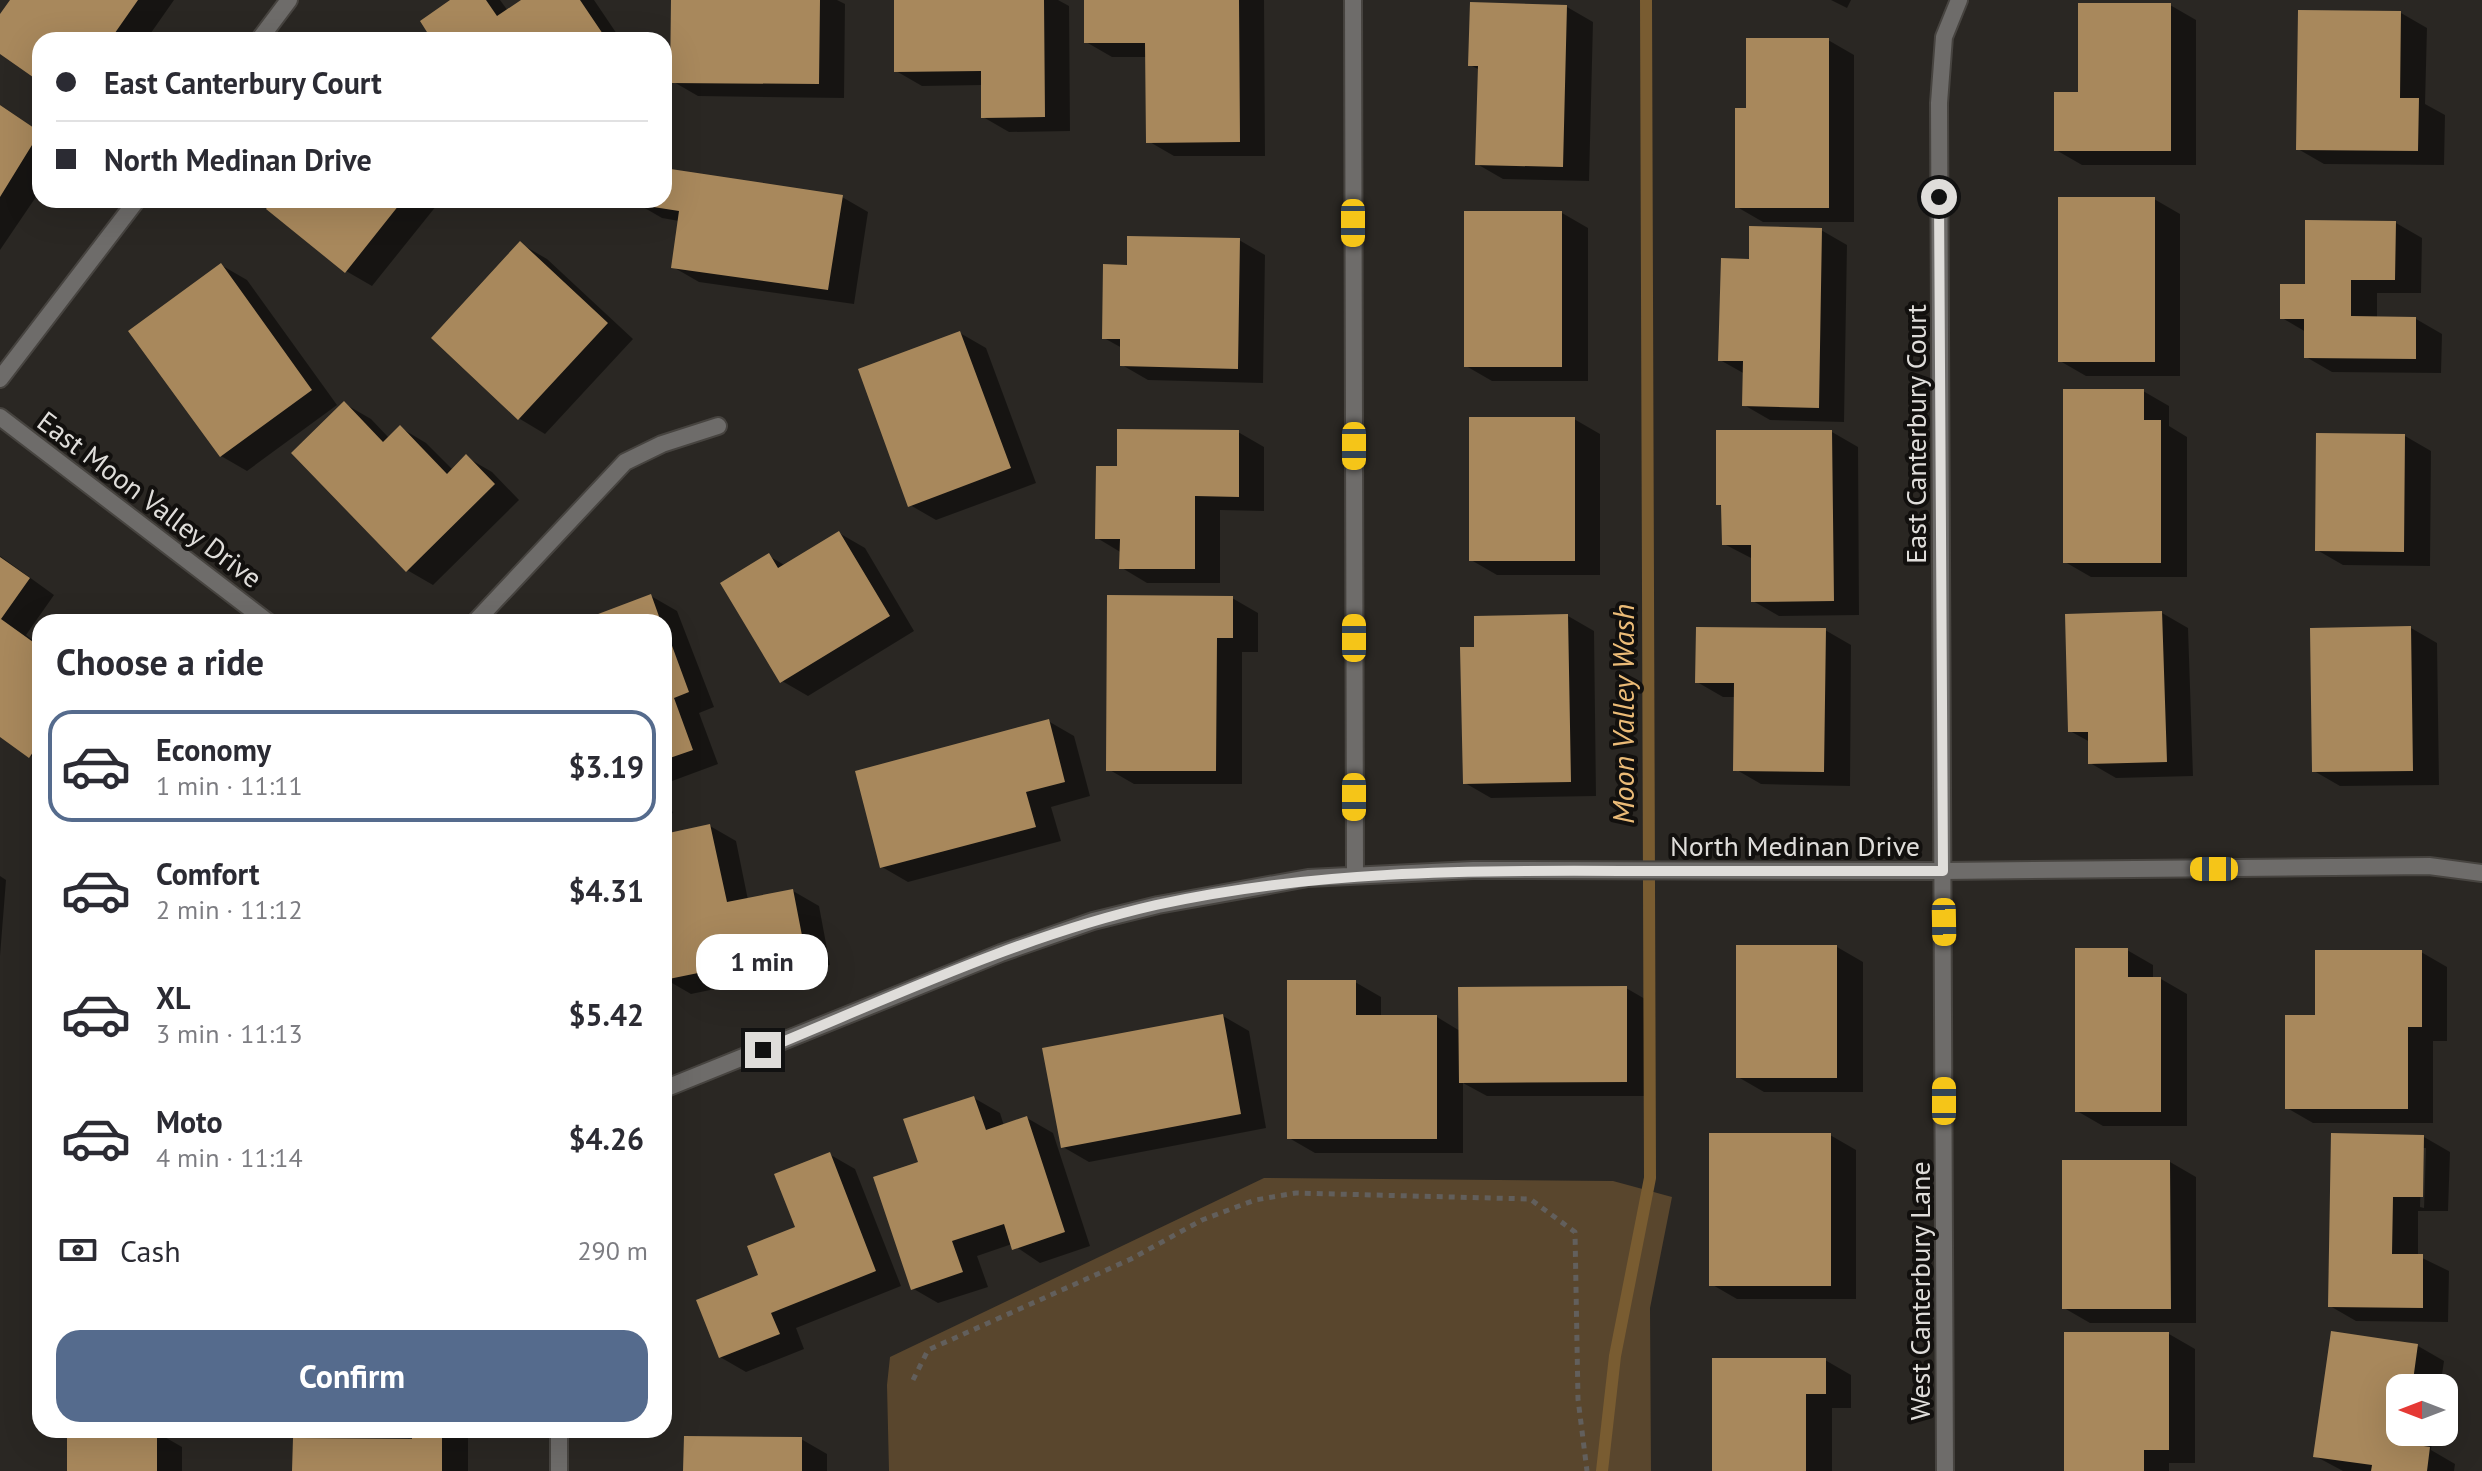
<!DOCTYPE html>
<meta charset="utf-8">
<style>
body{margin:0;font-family:"PT Sans",sans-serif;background:#f2f2f3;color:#2b2b33;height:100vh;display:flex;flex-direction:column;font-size:30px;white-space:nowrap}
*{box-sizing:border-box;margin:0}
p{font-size:26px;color:#7c7c81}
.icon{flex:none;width:44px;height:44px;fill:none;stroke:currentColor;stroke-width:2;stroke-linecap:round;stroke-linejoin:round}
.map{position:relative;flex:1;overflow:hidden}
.panel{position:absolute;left:32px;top:614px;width:640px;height:824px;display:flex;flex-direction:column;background:#fff;border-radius:24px;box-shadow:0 8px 32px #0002}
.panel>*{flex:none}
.banner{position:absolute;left:32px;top:32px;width:640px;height:176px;border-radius:24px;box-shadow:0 8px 32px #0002;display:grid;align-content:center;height:176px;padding:0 24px;background:#fff}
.needle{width:52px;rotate:270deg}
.controls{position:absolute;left:2386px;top:1374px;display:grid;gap:16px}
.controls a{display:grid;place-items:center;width:72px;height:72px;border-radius:16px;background:#fff;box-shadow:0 8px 32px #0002;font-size:40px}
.end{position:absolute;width:36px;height:36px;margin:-18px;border:10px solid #dfddda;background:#111;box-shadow:0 0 0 4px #111}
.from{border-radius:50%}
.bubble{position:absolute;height:56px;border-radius:24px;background:#fff;box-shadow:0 8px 32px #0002;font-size:26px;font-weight:700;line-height:56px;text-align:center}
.car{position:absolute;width:24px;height:48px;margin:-24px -12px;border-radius:10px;box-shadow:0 0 6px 2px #0007;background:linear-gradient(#f5c518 24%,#345 0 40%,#f5c518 0 76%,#345 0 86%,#f5c518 0)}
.banner b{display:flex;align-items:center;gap:28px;height:76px;font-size:30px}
.banner b+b{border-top:2px solid #e1e1e2}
.banner i{width:20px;height:20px;background:#2b2b33}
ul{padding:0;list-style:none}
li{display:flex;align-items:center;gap:24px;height:112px;margin:0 16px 12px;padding:0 8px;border:4px solid transparent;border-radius:24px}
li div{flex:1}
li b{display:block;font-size:30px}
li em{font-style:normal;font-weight:700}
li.on{border-color:#556b8d}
li>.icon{width:72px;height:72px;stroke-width:1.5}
h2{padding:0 24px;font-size:36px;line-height:96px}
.pay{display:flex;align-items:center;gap:20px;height:88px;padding:0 24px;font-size:30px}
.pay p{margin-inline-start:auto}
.primary-button{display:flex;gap:16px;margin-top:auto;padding:16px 24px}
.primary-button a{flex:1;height:92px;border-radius:24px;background:#556b8d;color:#fff;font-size:32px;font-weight:700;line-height:92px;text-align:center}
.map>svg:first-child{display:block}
.green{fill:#59462d}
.shadow{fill:#0007;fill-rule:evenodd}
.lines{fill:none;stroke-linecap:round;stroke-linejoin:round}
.stream{stroke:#795c31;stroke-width:12}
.building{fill:#a8885c}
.minor-casing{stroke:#474440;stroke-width:20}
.tertiary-casing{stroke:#474440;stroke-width:20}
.path{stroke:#625f5c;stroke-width:5;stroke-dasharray:6 6;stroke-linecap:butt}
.minor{stroke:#6e6c6a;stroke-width:16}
.tertiary{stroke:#6e6c6a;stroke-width:16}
.route{stroke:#dfddda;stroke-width:10}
.labels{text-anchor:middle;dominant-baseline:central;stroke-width:8;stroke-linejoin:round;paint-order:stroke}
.street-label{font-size:28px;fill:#dfddda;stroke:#12100e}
.water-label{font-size:30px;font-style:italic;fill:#ebbb77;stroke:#12100e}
</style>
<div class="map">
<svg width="2482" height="1471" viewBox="0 0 2482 1471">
<rect width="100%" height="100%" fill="#2a2723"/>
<path class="green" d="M1264 1178 1613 1181 1672 1197 1650 1308 1651 1471H889L887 1385 890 1357Z"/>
<path class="shadow" d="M12 0H174L146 40H40V79L0 51V18Z
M454 0H500L508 11 524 0H594L621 40H435Z
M673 0H837L845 4 844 98 698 96 672 81Z
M896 0H1058L1069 6 1070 131 1009 132 983 117V85L922 86 896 71Z
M1086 0H1264L1265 156H1174L1148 141 1147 57H1112L1086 42Z
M1831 0H1851L1847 8Z
M2170 5 2196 20V165H2082L2056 150Z
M1567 7 1593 22 1589 181 1503 179 1477 164 1480 70 1470 65Z
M2401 13 2427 28 2425 104 2445 115 2444 165 2324 164 2298 149Z
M1828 40 1854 55V222H1763L1737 207 1748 110Z
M0 105 40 132V191L0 250Z
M664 170 842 197 868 212 854 304 699 282 673 267 679 221 662 218 636 203V200H664Z
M2154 199 2180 214V376H2086L2060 361Z
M275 200H441L372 286 346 271Z
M1562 213 1588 228V381H1492L1466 366Z
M2396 223 2422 238 2421 293H2377V318L2416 319 2442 334 2441 373 2332 372 2306 357V332L2282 318Z
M1821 230 1847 245 1844 422 1770 420 1744 405 1745 374 1720 360 1750 261Z
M1239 240 1265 255 1263 383 1148 380 1122 365V348L1104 338 1129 267Z
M521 244 547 259 633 339 545 434 520 419 434 338Z
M221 265 247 280 337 405 247 471 221 456Z
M960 333 986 348 1036 483 936 520 910 505Z
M2143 391 2169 406V426L2187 437V577H2091L2065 562Z
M345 404 371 419 389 438 401 428 426 443 453 470 466 457 492 472 519 500 433 585 407 570Z
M1574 419 1600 434V575H1497L1471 560Z
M1238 432 1264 447V511L1220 510V583H1147L1122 568V553L1097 538 1119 468Z
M1832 432 1858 447 1859 615 1779 616 1753 601V559L1724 544 1723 507 1718 504Z
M2405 436 2431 451 2430 566 2343 565 2317 550Z
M839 533 865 548 914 631 808 696 782 681 769 556 786 566Z
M0 556 54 595 26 635 40 646V762L0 735Z
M651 596 677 611 714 707 699 713 718 764 664 784V622H582Z
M1232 598 1258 613V652H1242V784H1134L1108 769Z
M2162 613 2188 628 2193 776 2116 778 2090 763V742L2070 731Z
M1568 616 1594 631 1596 796 1491 798 1465 783Z
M2411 628 2437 643 2439 785 2340 786 2314 771Z
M1825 630 1851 645 1850 786 1761 784 1735 769V697H1723L1697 682Z
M1048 721 1074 736 1090 796 1051 807 1061 841 908 882 882 867Z
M664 790 673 813 664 817Z
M710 826 736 841 748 900 793 891 819 906 830 965 691 994 665 979 664 836Z
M0 876 6 880 0 956Z
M1837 947 1863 962V1092H1764L1738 1077Z
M2127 950 2153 965V979H2161L2187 994V1126H2103L2077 1111Z
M2421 952 2447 967V1041H2433V1123H2313L2287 1108 2317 1017Z
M1355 982 1381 997V1017H1437L1460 1031 1626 988 1652 1003V1096H1487L1463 1083V1153H1315L1289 1138Z
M1223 1016 1249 1031 1266 1128 1089 1162 1063 1147Z
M974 1098 1000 1113 1004 1126 1027 1118 1053 1133 1090 1246 1040 1263 1012 1244 977 1256 988 1287 938 1303 912 1288 920 1163Z
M1830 1135 1856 1150V1299H1737L1711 1284Z
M2424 1137 2450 1152 2448 1211H2418V1256L2449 1271 2448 1322 2356 1321 2330 1306ZM2422 1148H2426L2424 1208 2420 1207Z
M829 1154 855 1169 901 1286 796 1328 804 1349 746 1372 720 1357 797 1228Z
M2170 1162 2196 1177V1323H2090L2064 1308Z
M2169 1334 2195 1349V1463H2169V1471H2066Z
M2418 1346 2444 1361 2440 1388H2400V1432H2433L2431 1450 2455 1464 2454 1471H2343L2315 1456Z
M1825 1360 1851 1375V1408H1832V1471H1714Z
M414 1430H454L468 1438V1471H294L414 1441Z
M156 1432 182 1447V1471H69Z
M801 1439 827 1454V1471H685Z"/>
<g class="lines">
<path class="stream" d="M1602 1471 1615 1356 1650 1178 1646 0"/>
</g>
<path class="building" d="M10 0H138L110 40H40V82L0 54V14Z
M450 0H486L497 16 521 0H580L607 40H432L420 21Z
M671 0H820L819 84 670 83Z
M894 0H1044L1045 117 981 118V71L894 72Z
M1084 0H1239L1240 142 1146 143 1145 43H1084Z
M1470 2 1567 5 1563 167 1475 165 1478 66H1468Z
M2078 3H2171V151H2054V92H2078Z
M2298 10 2401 11 2400 98H2419L2418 151 2296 150Z
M1746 38H1829V208H1735V108H1746Z
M0 105 40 132 0 197Z
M664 168 843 195 828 290 671 268 679 211 634 204V200H664Z
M2058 197H2155V362H2058Z
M273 200H403L345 273 266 209Z
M1464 211H1562V367H1464Z
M2305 220 2396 221 2395 280H2351V316L2416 317V359L2304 358V319H2280V284H2305Z
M1749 226 1822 228 1819 408 1742 406 1743 361H1718L1721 258 1749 259Z
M1127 236 1240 238 1238 369 1120 366V339H1102L1103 264 1127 265Z
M520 241 608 323 518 420 431 338Z
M221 263 312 390 220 457 128 331Z
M960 331 1011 468 908 507 858 369Z
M2063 389H2144V420H2161V563H2063Z
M344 401 383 442 400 425 447 474 466 454 495 484 406 572 291 453Z
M1469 417H1575V561H1469Z
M1117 429 1239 430V497L1195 496V569H1119L1120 539H1095L1096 466H1117Z
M1716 430H1832L1834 601 1751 602V545H1722L1721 505H1716Z
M2316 433 2405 434 2404 552 2315 551Z
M839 531 890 616 780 683 720 583 769 553 778 568Z
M0 557 30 578 1 619 40 647V742L29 758 0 737Z
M651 594 661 622H577Z
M1107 595 1233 596V638H1217L1216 771H1106Z
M2162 611 2167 762 2088 764V732H2068L2065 614Z
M1568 614 1571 782 1463 784 1460 647H1474V616Z
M664 624 689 692 674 698 693 750 664 760Z
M2411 626 2413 771 2312 772 2310 628Z
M1696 627 1826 628 1824 772 1733 771 1734 683H1695Z
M1049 719 1065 782 1026 792 1036 827 880 868 855 771Z
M710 824 727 902 793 889 805 951 664 980V926L669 924 664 907V834Z
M1736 945H1837V1078H1736Z
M2075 948H2128V977H2161V1112H2075Z
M2315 950H2422V1027H2408V1109H2285V1015H2315Z
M1287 980H1356V1015H1437V1139H1287Z
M1627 986V1082L1459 1083 1458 987Z
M1223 1014 1241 1114 1061 1148 1042 1048Z
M974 1096 986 1130 1027 1116 1065 1232 1012 1250 1004 1224 952 1241 963 1272 911 1290 873 1177 918 1162 903 1119Z
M1709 1133H1831V1286H1709Z
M2331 1133 2424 1135 2423 1197H2393L2392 1254H2423V1308L2328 1307Z
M830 1152 876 1271 771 1313 780 1334 719 1358 696 1300 758 1275 747 1246 795 1227 774 1174Z
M2062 1160H2170L2171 1309H2062Z
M2331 1331 2418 1344 2412 1388H2400V1432H2406L2404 1443 2430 1447 2427 1471H2371L2372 1465 2313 1457Z
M2064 1332H2169V1450H2144V1471H2064Z
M1712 1358H1826V1394H1806V1471H1712Z
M67 1430H157V1471H67Z
M412 1430H442V1471H292L293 1438 412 1439Z
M684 1436 802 1437V1471H683Z"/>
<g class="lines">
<g class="minor-casing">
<path id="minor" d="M259 40 289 0
M0 379 137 200
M475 622 625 462 662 444 718 426
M1945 1471 1939 103 1944 37 1959 0"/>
</g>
<g class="tertiary-casing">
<path id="tertiary" d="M1353 0 1355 875
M0 417 268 622
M664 1089 1001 953 1093 921 1158 905 1308 878 1473 870 1943 871 2429 866 2482 873
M559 1430V1471"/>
</g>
<path class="path" d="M913 1380 928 1350 1131 1259 1202 1220 1255 1200 1296 1193 1530 1199 1575 1232 1578 1399 1587 1471"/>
<use href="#minor" class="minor"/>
<use href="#tertiary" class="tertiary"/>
</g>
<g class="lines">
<path class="route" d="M763 1050C892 997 1020 936 1156 905 1310 871 1464 870 1621 871 1729 871 1836 871 1943 871L1939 197"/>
</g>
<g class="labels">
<g class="street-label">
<text transform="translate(1915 434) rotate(-90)">East Canterbury Court</text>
<text transform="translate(150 499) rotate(37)">East Moon Valley Drive</text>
<text x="1795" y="845">North Medinan Drive</text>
<text transform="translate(1919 1291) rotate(-90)">West Canterbury Lane</text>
</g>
<g class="water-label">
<text transform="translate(1622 714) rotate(-90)">Moon Valley Wash</text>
</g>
</g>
</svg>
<div class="controls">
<a><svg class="needle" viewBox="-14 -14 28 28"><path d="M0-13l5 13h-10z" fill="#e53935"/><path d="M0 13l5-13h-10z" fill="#7c7c81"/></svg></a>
</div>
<i class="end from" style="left:1939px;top:197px"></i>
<i class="end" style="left:763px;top:1050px"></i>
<div class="bubble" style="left:696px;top:934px;width:132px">1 min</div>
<i class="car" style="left:1353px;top:223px;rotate:180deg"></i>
<i class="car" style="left:1354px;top:446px;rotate:180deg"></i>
<i class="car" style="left:1354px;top:638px;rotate:0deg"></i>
<i class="car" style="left:1354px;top:797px;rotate:180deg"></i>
<i class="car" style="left:2214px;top:869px;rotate:270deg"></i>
<i class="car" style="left:1944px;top:922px;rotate:179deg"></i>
<i class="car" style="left:1944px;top:1101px;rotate:0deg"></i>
<div class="banner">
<b><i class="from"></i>East Canterbury Court</b>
<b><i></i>North Medinan Drive</b>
</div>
<section class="panel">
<h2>Choose a ride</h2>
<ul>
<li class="on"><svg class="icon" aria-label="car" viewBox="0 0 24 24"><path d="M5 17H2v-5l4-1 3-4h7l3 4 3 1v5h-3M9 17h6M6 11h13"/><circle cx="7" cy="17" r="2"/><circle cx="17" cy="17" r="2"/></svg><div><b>Economy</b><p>1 min · 11:11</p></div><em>$3.19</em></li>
<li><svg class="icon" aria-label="car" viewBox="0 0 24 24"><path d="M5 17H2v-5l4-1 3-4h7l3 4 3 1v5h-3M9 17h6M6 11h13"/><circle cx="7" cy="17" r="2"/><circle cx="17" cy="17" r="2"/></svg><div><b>Comfort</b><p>2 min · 11:12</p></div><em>$4.31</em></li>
<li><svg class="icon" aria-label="car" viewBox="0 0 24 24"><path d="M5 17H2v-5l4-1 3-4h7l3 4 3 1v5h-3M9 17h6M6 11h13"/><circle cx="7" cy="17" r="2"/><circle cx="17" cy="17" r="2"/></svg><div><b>XL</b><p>3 min · 11:13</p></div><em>$5.42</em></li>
<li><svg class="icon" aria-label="car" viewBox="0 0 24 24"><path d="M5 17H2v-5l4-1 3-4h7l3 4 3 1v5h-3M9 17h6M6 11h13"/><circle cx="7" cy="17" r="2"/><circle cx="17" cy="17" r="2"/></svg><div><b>Moto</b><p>4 min · 11:14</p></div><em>$4.26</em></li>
</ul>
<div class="pay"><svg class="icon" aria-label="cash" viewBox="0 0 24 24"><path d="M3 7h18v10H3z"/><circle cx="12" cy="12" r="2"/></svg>Cash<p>290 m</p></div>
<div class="primary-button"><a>Confirm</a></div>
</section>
</div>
